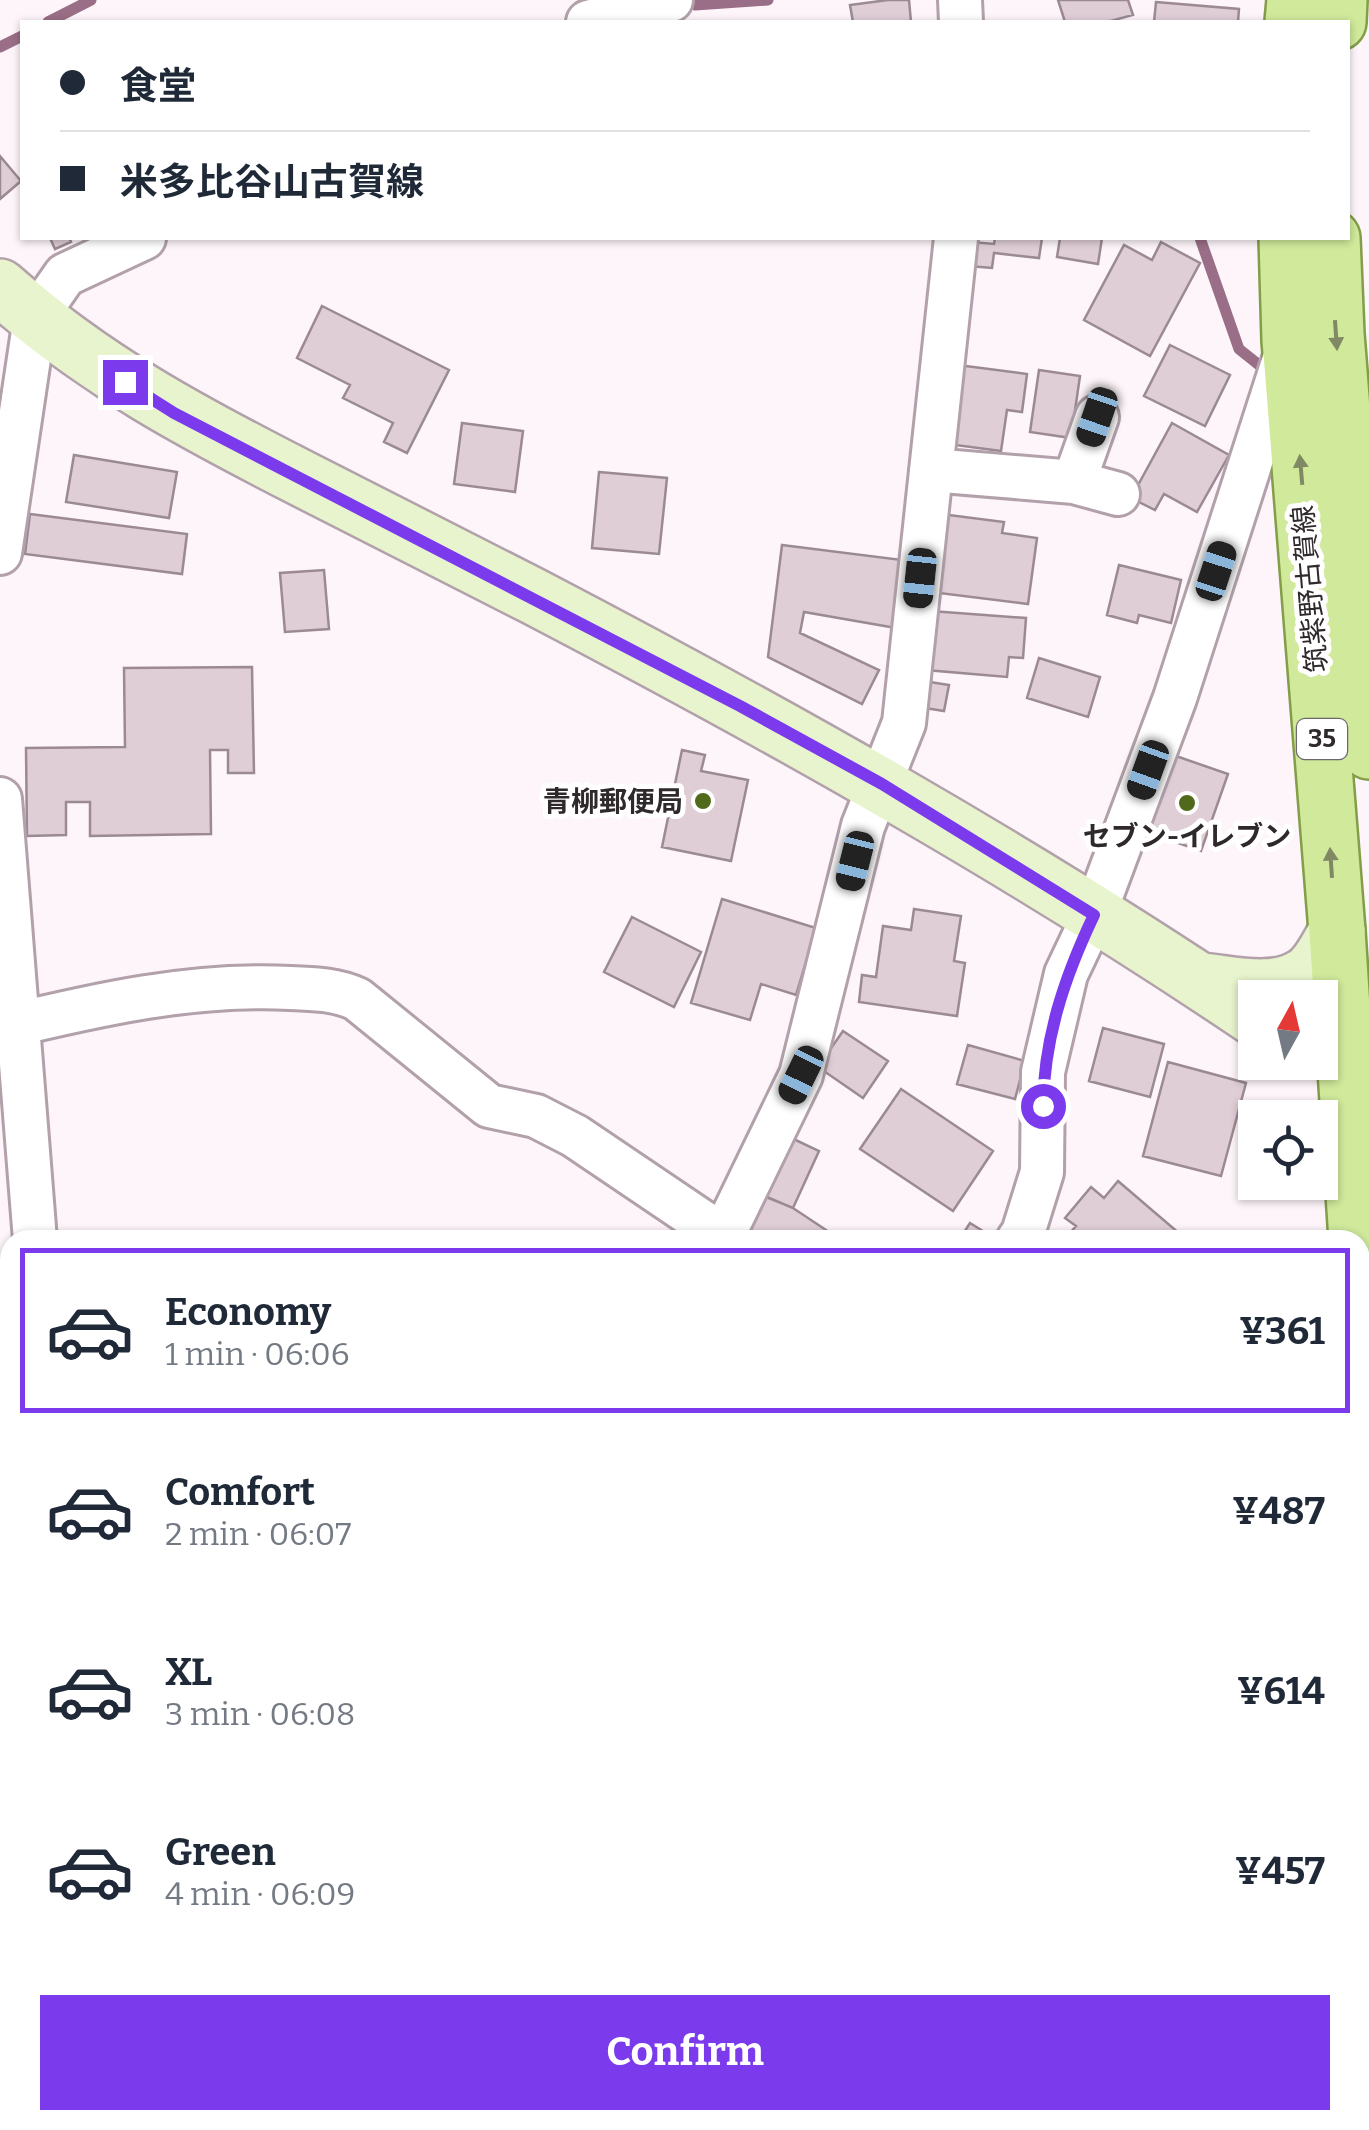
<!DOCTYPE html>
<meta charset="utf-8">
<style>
body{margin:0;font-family:Bitter,"Noto Sans JP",serif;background:#f6f6f7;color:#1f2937;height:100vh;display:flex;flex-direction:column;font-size:38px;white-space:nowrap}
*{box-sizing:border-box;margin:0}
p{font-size:32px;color:#747a83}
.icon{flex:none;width:55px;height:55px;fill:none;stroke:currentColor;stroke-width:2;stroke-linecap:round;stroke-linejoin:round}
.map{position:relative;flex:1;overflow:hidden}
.panel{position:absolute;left:0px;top:1230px;width:1370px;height:900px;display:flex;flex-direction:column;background:#fff;border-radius:30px 30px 0 0;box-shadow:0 2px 8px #0004}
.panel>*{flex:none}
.banner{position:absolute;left:20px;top:20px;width:1330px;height:220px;border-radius:0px;box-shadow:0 2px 8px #0004;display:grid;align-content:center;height:220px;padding:0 40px;background:#fff}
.needle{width:65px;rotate:8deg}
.tools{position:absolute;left:1238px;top:980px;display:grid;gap:20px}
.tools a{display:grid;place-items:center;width:100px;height:100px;border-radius:0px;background:#fff;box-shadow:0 2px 8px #0004;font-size:50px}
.end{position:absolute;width:45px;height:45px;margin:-22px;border:12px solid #7c3aed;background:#fff;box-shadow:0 0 0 5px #fff}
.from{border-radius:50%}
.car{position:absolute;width:30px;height:60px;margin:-30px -15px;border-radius:12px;box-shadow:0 0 8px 2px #0007;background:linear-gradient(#222 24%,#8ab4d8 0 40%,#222 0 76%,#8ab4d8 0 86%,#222 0)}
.banner b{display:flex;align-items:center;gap:35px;height:95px;font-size:38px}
.banner b+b{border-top:2px solid #e0e1e3}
.banner i{width:25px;height:25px;background:#1f2937}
ul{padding:18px 0 0;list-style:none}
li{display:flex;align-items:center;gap:30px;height:165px;margin:0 20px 15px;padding:0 20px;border:5px solid transparent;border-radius:0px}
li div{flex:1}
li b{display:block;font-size:38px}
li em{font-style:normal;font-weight:700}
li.active{border-color:#7c3aed}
li>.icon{width:90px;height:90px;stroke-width:1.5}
.action{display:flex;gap:20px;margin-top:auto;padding:20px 40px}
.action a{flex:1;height:115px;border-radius:0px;background:#7c3aed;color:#fff;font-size:40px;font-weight:700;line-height:115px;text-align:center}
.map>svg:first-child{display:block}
.green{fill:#ddf2bd}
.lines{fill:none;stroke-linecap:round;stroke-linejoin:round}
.stream{stroke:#996e86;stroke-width:11}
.building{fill:#e0ced7;stroke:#9b8a93;stroke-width:2.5}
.street-casing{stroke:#b2a1aa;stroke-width:48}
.secondary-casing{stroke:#b2a1aa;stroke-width:60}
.primary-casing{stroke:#839d49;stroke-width:60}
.street{stroke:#fff;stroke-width:42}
.secondary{stroke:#e7f4cd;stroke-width:55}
.primary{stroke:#d0e99b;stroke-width:55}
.oneway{fill:#808964}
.route{stroke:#7c3aed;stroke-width:12}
.poi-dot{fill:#51691a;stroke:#fff;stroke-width:4}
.labels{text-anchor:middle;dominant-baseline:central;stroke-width:10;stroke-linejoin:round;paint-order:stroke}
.shield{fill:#fff;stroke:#6d696b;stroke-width:2.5}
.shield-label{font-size:25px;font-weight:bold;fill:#2f292c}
.street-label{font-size:28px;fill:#2f292c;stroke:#fff}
.poi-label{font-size:28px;font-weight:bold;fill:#2f292c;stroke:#fff;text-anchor:end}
</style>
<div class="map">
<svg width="1369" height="2130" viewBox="0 0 1369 2130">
<rect width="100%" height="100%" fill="#fdf5f9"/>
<path class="green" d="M105 2120H613L614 2130H106Z"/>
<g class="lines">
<path class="stream" d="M686 0 695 5 768 0
M48 22 91 0
M0 47 22 36
M1200 238 1239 349 1269 373"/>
</g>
<path class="building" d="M888 0H909L911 22H853L850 5Z
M1058 0H1128L1133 15 1107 22H1065Z
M1156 2 1239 9 1238 22H1154Z
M0 156 21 181 0 199Z
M50 238H69L71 242 55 249Z
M995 238H1042L1039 258 994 253 992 268 969 266 972 242 994 244Z
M1060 238H1102L1098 264 1057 257Z
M1161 242 1200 263 1150 356 1084 320 1124 245 1152 260Z
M322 306 449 370 407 453 384 442 393 423 343 398 350 385 297 358Z
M1170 345 1230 375 1205 426 1144 396Z
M958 365 1027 374 1022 412 1007 410 1001 451 948 444Z
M1039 370 1080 376 1071 438 1030 432Z
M462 423 523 431 515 492 454 484Z
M1172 423 1229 455 1197 512 1164 494 1155 510 1131 498Z
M74 455 177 472 169 518 66 502Z
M599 472 667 478 659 554 592 548Z
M30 514 187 534 182 574 25 554Z
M941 514 1004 522 1002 533 1037 538 1028 604 931 592Z
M782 545 902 560 896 628 804 612 800 633 879 670 862 704 768 657Z
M1119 565 1181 580 1171 623 1139 615 1137 623 1107 615Z
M324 570 329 629 285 632 280 573Z
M931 611 1026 618 1023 658 1009 657 1007 677 926 670Z
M1039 658 1100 677 1088 717 1027 698Z
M252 667 254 773H228V750H210L211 834 90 836V802H66V835L27 836 26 748 125 747 124 668Z
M930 682 949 685 944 711 925 708Z
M682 750 705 755 701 771 748 780 731 861 662 847Z
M1173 755 1228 774 1201 851 1146 832Z
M722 899 816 928 796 995 761 984 750 1020 691 1003Z
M914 909 961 916 954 961 965 963 957 1016 859 1002 862 975 876 977 883 926 911 930Z
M632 917 701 952 674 1007 604 972Z
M1103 1028 1164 1044 1150 1097 1089 1081Z
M843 1031 888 1061 863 1098 818 1067Z
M968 1045 1025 1061 1015 1099 957 1084Z
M1168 1062 1246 1083 1221 1176 1143 1156Z
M901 1089 993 1151 953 1211 860 1149Z
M783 1134 819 1151 793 1208 756 1193Z
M1118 1181 1187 1240H1064L1076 1226 1065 1218 1091 1187 1104 1198Z
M767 1197 793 1208 841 1240H749L741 1235Z
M970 1223 994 1238 993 1240H959Z"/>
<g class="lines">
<g class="street-casing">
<path id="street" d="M960 0 961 22
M588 22 671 0
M931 470 1074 482 1118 494
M1074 482 1097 417
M0 553 35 318 65 275 144 238
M0 799 35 1240
M0 1028C95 1005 191 983 290 988 314 989 335 989 357 999L489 1106 536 1116 575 1136 729 1240
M723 1236 801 1075 863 826 904 723 956 238
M1018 1240 1023 1233 1042 1172 1043 1072 1066 974 1094 915 1175 698 1285 356
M0 1381 10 1373
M1360 1865 1369 1868"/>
</g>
<g class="secondary-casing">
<path id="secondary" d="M0 287C95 371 193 423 305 480 381 519 457 557 533 596 780 725 1024 862 1255 1018
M1202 981C1234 984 1274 995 1304 976 1319 967 1328 946 1337 931"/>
</g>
<g class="primary-casing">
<path id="primary" d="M1293 22 1295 0
M1338 22 1339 0
M1287 238 1290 340 1337 931 1357 1240
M1332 238 1336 334 1369 751
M1360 1741 1369 1687
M1198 2130 1202 2120
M1246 2130 1250 2120"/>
</g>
<use href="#street" class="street"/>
<use href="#secondary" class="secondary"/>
<use href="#primary" class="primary"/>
</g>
<defs><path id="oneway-solid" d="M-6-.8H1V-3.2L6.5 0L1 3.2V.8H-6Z" transform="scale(2.5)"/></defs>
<g class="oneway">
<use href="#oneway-solid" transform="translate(1336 335) rotate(86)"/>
<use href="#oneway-solid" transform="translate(1301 470) rotate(-95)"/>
<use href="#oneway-solid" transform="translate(1331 863) rotate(-94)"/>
</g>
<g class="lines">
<path class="route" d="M125 382 174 413 740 706 882 784 1094 915C1065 976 1044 1037 1043 1106"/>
</g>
<g class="poi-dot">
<circle cx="703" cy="801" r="10"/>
<circle cx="1187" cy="803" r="10"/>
</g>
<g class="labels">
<rect class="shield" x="1297" y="719" width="50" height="40" rx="8"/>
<g class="shield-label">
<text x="1322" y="739">35</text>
</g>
<g class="street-label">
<text transform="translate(1310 589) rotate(-95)">筑紫野古賀線</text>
</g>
<g class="poi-label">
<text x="683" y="801">青柳郵便局</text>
<text x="1187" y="836" text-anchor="middle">セブン-イレブン</text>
</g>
</g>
</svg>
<div class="tools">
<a><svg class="needle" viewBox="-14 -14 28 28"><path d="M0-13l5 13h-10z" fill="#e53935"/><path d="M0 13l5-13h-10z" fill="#747a83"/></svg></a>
<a><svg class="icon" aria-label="locate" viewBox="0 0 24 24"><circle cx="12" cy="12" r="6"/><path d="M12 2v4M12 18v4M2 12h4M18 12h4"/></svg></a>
</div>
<i class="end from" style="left:1043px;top:1106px"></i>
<i class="end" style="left:125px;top:382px"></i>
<i class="car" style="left:1097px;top:417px;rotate:199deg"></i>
<i class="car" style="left:1216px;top:571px;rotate:18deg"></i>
<i class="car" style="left:920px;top:578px;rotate:186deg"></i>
<i class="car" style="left:1148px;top:770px;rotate:200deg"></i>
<i class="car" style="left:855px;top:861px;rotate:194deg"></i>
<i class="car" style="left:801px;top:1075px;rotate:206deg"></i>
<div class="banner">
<b><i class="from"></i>食堂</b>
<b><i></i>米多比谷山古賀線</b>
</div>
<section class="panel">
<ul>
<li class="active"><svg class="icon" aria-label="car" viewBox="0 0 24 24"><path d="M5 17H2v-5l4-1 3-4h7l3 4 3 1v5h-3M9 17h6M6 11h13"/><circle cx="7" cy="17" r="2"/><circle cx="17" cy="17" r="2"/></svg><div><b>Economy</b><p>1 min · 06:06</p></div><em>¥361</em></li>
<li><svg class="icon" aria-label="car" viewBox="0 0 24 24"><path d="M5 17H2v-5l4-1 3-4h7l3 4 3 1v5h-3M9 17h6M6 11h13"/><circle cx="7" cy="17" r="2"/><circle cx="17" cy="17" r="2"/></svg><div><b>Comfort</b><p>2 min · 06:07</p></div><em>¥487</em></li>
<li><svg class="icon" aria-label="car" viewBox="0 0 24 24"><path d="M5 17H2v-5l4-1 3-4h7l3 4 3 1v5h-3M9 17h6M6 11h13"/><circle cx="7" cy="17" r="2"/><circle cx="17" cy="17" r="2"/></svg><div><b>XL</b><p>3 min · 06:08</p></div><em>¥614</em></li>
<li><svg class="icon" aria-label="car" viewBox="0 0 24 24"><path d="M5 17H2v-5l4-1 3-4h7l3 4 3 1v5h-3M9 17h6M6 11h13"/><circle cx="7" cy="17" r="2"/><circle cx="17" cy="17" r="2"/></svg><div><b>Green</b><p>4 min · 06:09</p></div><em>¥457</em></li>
</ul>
<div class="action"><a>Confirm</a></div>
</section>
</div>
